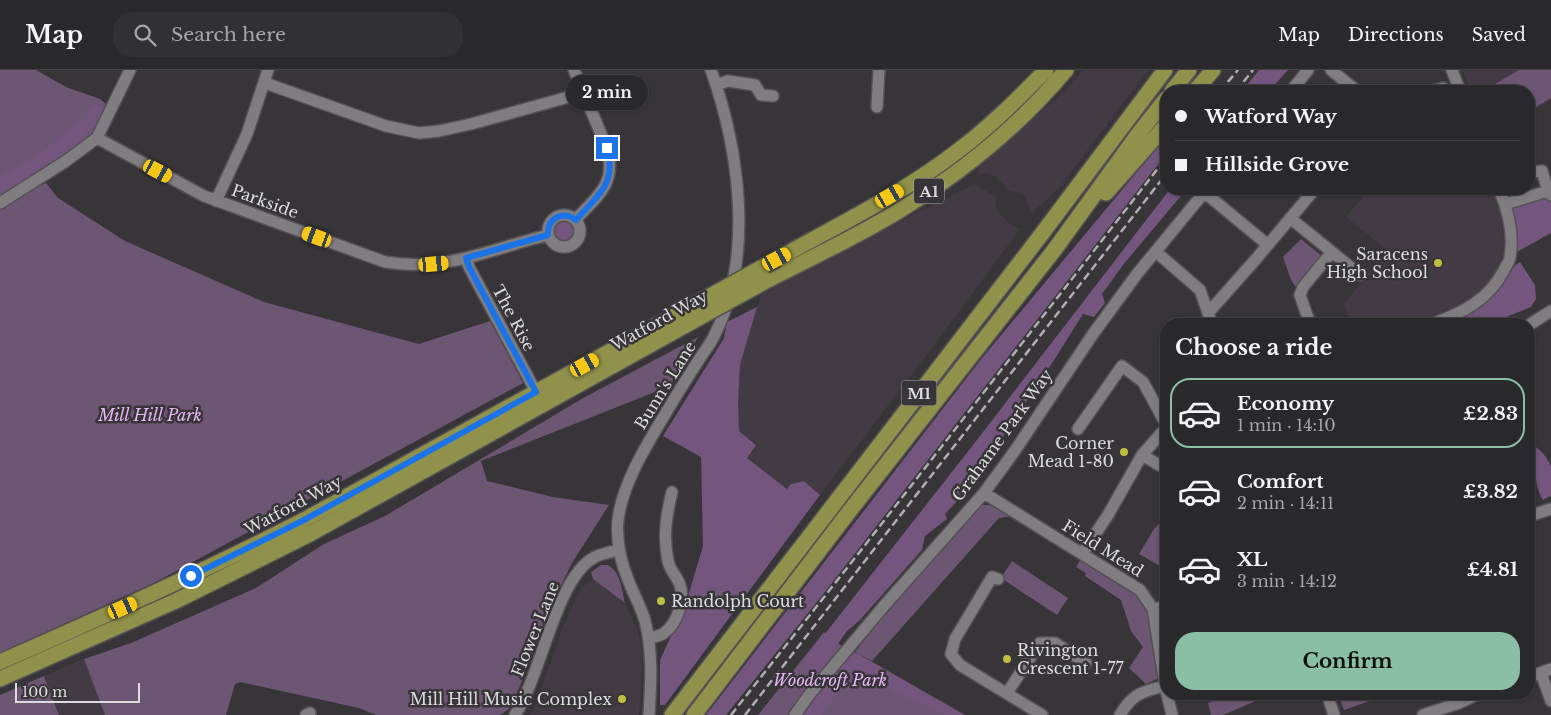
<!DOCTYPE html>
<meta charset="utf-8">
<style>
body{margin:0;font-family:"Libre Baskerville",serif;background:#313032;color:#f1f3f6;height:100vh;display:flex;flex-direction:column;font-size:19px;white-space:nowrap}
*{box-sizing:border-box;margin:0}
p{font-size:16px;color:#a5a6a8}
.icon{flex:none;width:28px;height:28px;fill:none;stroke:currentColor;stroke-width:2;stroke-linecap:round;stroke-linejoin:round}
.map{position:relative;flex:1;overflow:hidden}
.side{position:absolute;left:1160px;top:248px;width:375px;height:382px;display:flex;flex-direction:column;background:#29282a;border-radius:20px;box-shadow:0 1px 4px #0004,0 0 0 1px #454447}
.side>*{flex:none}
.top-card{position:absolute;left:1160px;top:15px;width:375px;height:110px;border-radius:20px;box-shadow:0 1px 4px #0004,0 0 0 1px #454447;display:grid;align-content:center;height:110px;padding:0 15px;background:#29282a}
.scale{position:absolute;left:15px;bottom:12px;width:125px;box-sizing:border-box;padding-left:5px;border:2px solid #dcdbdd;border-top:0;font-size:14px;line-height:18px;white-space:nowrap;color:#dcdbdd;-webkit-text-stroke:4px #373538;paint-order:stroke}
.end{position:absolute;width:22px;height:22px;margin:-11px;border:6px solid #1a73e8;background:#fff;box-shadow:0 0 0 2px #fff}
.from{border-radius:50%}
.bubble{position:absolute;height:35px;border-radius:18px;background:#29282a;box-shadow:0 1px 4px #0004,0 0 0 1px #454447;font-size:16px;font-weight:800;line-height:35px;text-align:center}
.car{position:absolute;width:15px;height:30px;margin:-15px -8px;border-radius:6px;box-shadow:0 0 4px 1px #0007;background:linear-gradient(#f5c518 24%,#345 0 40%,#f5c518 0 76%,#345 0 86%,#f5c518 0)}
.top-card b{display:flex;align-items:center;gap:18px;height:48px;font-size:19px}
.top-card b+b{border-top:1px solid #454447}
.top-card i{width:12px;height:12px;background:#f1f3f6}
ul{padding:0;list-style:none}
li{display:flex;align-items:center;gap:15px;height:70px;margin:0 10px 8px;padding:0 5px;border:2px solid transparent;border-radius:20px}
li div{flex:1}
li b{display:block;font-size:19px}
li em{font-style:normal;font-weight:800}
li.current{border-color:#8abfa5}
li>.icon{width:45px;height:45px;stroke-width:1.5}
h2{padding:0 15px;font-size:22px;line-height:60px}
.button{display:flex;gap:10px;margin-top:auto;padding:10px 15px}
.button a{flex:1;height:58px;border-radius:20px;background:#8abfa5;color:#111;font-size:20px;font-weight:800;line-height:58px;text-align:center}
header{display:flex;align-items:center;gap:30px;box-sizing:border-box;height:70px;padding:0 25px;background:#29282a;border-bottom:1px solid #454447}
header strong{font-size:24px}
nav{display:flex;gap:28px;margin-inline-start:auto;font-size:18px}
.search{width:350px;height:45px;background:#313032;display:flex;align-items:center;gap:12px;box-sizing:border-box;padding:0 18px;border-radius:20px;color:#a5a6a8;font-size:19px}
.map>svg:first-child{display:block}
.built{fill:#423b44}
.green{fill:#6d5673}
.forest{fill:#73557d}
.lines{fill:none;stroke-linecap:round;stroke-linejoin:round}
.minor-casing{stroke:#535154;stroke-width:14}
.highway-casing{stroke:#535154;stroke-width:18}
.minor{stroke:#807d80;stroke-width:11}
.highway{stroke:#90914a;stroke-width:15}
.rail{stroke:#afaeb0;stroke-width:2.5;stroke-dasharray:8 4;stroke-linecap:butt}
.highway-bridge-casing{stroke:#535154;stroke-width:18;stroke-linecap:butt}
.highway-bridge{stroke:#90914a;stroke-width:15}
.route{stroke:#1a73e8;stroke-width:6}
.poi-dot{fill:#bebf42;stroke:#373538;stroke-width:2}
.labels{text-anchor:middle;dominant-baseline:central;stroke-width:5;stroke-linejoin:round;paint-order:stroke}
.shield{fill:#373538;stroke:#aaa9ac;stroke-width:1}
.shield-label{font-size:15px;font-weight:bold;fill:#dcdbdd}
.street-label{font-size:16px;fill:#dcdbdd;stroke:#373538}
.poi-label{font-size:16px;fill:#dcdbdd;stroke:#373538;text-anchor:end}
.park-label{font-size:16px;font-style:italic;fill:#e7b6f6;stroke:#373538}
</style>
<header>
<strong>Map</strong>
<div class="search"><svg class="icon" aria-label="search" viewBox="0 0 24 24"><circle cx="10" cy="10" r="6"/><path d="M15 15l6 6"/></svg>Search here</div>
<nav><a>Map</a><a>Directions</a><a>Saved</a></nav>
</header>
<div class="map">
<svg width="1551" height="645" viewBox="0 0 1551 645">
<rect width="100%" height="100%" fill="#373538"/>
<path class="built" d="M1083 0H1148L1059 118 1032 143 1025 126 1020 123 1010 121 995 106 986 103 979 104 978 98 1066 20Z
M1462 0H1551V30L1529 43V21H1472Z
M975 114 997 128 995 135 1001 145 1009 153 1020 159 931 279 820 425 804 411 787 419 746 388 756 374 739 361 738 333 740 295 761 224 868 167Z
M1370 119H1492L1500 139 1505 181 1494 206 1469 232 1432 251 1422 254H1351L1344 234 1387 180 1346 147Z
M593 509 625 533 639 564 643 585 639 645H530L535 636 564 554 581 518Z
M84 589 105 645H59L44 606Z"/>
<path class="green" d="M0 0H36L66 17 100 29 113 40 98 70 4 131 46 113 58 128 125 171 264 232 419 274 490 251 523 313 154 513 0 583Z
M1519 0H1551V28L1529 41V21H1483Z
M1301 169 1323 187 1297 219 1291 210 1283 187Z
M698 267 670 316 481 391 487 411 553 427 609 435 572 493 547 544 517 624 509 639 500 645H376L359 638 240 612 235 614 226 645H105L84 589 131 573 256 518 324 474 385 446 585 327Z
M980 435H990L1012 446 999 448 872 591 855 582 889 539Z
M1166 446V496L1162 497 1139 484 1154 459Z
M1080 490 1136 521 1148 543 1159 608 1146 614 1129 598 1143 577 1131 561 1121 530 1085 506 1086 503 1076 497Z
M1012 491 1068 528 1057 545 1001 508Z
M601 495H608C621 502 622 521 625 533L593 509 591 502Z
M824 562 849 582 959 645H758Z
M44 606 59 645H0V625Z
M1240 624H1255L1258 630 1223 645H1211L1208 633 1226 625 1228 629Z
M1338 624H1390L1344 640Z"/>
<path class="forest" d="M1259 0H1288L1269 21H1242Z
M91 34 104 36 98 52 72 78 0 128V106L32 89 83 49Z
M1166 67V84L825 522 726 645H706L982 288Z
M1170 119H1185V121L1123 195 1102 224 1105 233 1094 247 1083 244 1056 287 969 418 945 444 947 449 925 466 922 480 860 550 847 561 828 588 825 599 810 607 803 601 806 588 973 375Z
M1542 126 1551 132V163L1517 182 1514 181 1509 137Z
M551 161a13 13 0 1 1 26 0a13 13 0 1 1-26 0Z
M1520 192 1535 215 1536 229 1531 237 1489 254H1452C1466 243 1481 235 1494 223 1503 213 1508 199 1520 192Z
M757 237 740 295 738 333 739 361 756 375 747 388 787 419 791 414 804 411 820 425 665 635H660V590L686 533 703 476 701 387 663 366 724 268 727 252Z
M1529 373C1537 376 1549 388 1551 397 1551 406 1551 417 1551 426L1543 430C1536 420 1537 407 1532 396L1529 395Z
M855 582 965 645H945L860 605 841 619 821 645H801L827 612Z"/>
<g class="lines">
<g class="minor-casing">
<path id="minor" d="M574 0 607 78C617 113 598 126 576 149
M1331 0 1357 21
M1452 0 1460 21
M265 13 386 56 419 63 439 61 471 54 583 23
M716 15 728 11 755 15 761 25 773 26
M1291 21 1308 0
M1434 21 1443 18
M877 37 879 0
M97 68 204 126 385 192C447 202 490 179 548 165
M1529 102 1542 101 1548 121 1551 125
M1204 122 1268 175
M216 131 247 64 268 0
M0 133 66 91 97 68 130 0
M1505 134 1548 121
M548 161a16 16 0 1 1 32 0a16 16 0 1 1-32 0Z
M1290 148 1332 182 1303 217 1300 225 1310 254
M1332 182 1360 205
M1162 187 1200 220 1212 254
M466 188 469 197 536 322
M1208 243 1256 189 1315 119
M1432 254C1462 243 1489 230 1504 200 1506 196 1510 191 1510 187 1514 164 1508 140 1499 119
M1529 255 1551 241
M1078 359 1122 296 1143 312 1166 354
M1142 385 1166 399
M984 423 1140 520 1153 539 1166 621
M1529 446 1551 439
M1082 484 1108 445 1142 385 1166 358
M998 509 992 507 955 569 951 584 960 595 1042 645
M1153 539 1166 536
M649 568C654 567 660 566 664 563 677 554 685 530 680 515 677 506 670 501 668 491 663 467 666 446 672 422
M1541 603 1551 631
M1529 607 1551 599
M1007 623 1040 573H1055L1086 593
M1167 624 1172 645
M1327 624 1334 645
M306 645 310 643
M515 645C541 605 555 515 590 490 598 484 610 482 619 480
M649 645C651 613 653 582 645 551 641 537 634 525 629 512 621 493 616 471 618 450 623 410 650 370 670 336 680 319 691 302 702 285 707 278 713 270 716 262 754 184 739 79 711 0
M795 645 809 625 883 537 984 423 1014 382 1093 264 1137 204 1207 119
M1120 645C1132 624 1143 621 1165 616
M1423 645 1459 633 1478 624"/>
</g>
<g class="highway-casing">
<path id="highway" d="M1172 21 1189 0
M1195 21 1213 0
M1106 123 1166 55
M777 189C838 155 904 123 959 80 991 56 1019 28 1046 0
M768 210C811 188 856 167 897 142 960 104 1019 56 1066 0
M0 592C103 547 205 501 304 450L701 231
M0 609 178 530 310 464 706 244
M672 645 1041 165 1165 0
M694 645 848 443 1055 179 1139 63 1166 29"/>
</g>
<use href="#minor" class="minor"/>
<use href="#highway" class="highway"/>
<path class="rail" d="M1220 21 1238 0
M1236 21 1253 0
M731 645 862 479 1166 88
M745 645 1166 104"/>
<g class="highway-bridge-casing">
<path id="highway-bridge" d="M701 231 777 189
M706 244 768 210"/>
</g>
<use href="#highway-bridge" class="highway-bridge"/>
</g>
<g class="lines">
<path class="route" d="M191 506 304 450 536 322 469 197 466 188 548 165C547 148 563 140 576 150 598 125 617 114 607 78"/>
</g>
<g class="poi-dot">
<circle cx="1438" cy="193" r="5"/>
<circle cx="1124" cy="382" r="5"/>
<circle cx="661" cy="531" r="5"/>
<circle cx="1007" cy="589" r="5"/>
<circle cx="622" cy="629" r="5"/>
</g>
<g class="labels">
<g class="shield">
<rect x="914" y="108.5" width="30" height="25" rx="4"/>
<rect x="901.5" y="310.5" width="35" height="25" rx="4"/>
</g>
<g class="shield-label">
<text x="929" y="121">A1</text>
<text x="919" y="323">M1</text>
</g>
<g class="street-label">
<text transform="translate(265 131) rotate(20)">Parkside</text>
<text transform="translate(514 248) rotate(62)">The Rise</text>
<text transform="translate(659 250) rotate(-29)">Watford Way</text>
<text transform="translate(665 315) rotate(-58)">Bunn's Lane</text>
<text transform="translate(1002 365) rotate(-54)">Grahame Park Way</text>
<text transform="translate(293 435) rotate(-28)">Watford Way</text>
<text transform="translate(1103 478) rotate(32)">Field Mead</text>
<text transform="translate(535 559) rotate(-68)">Flower Lane</text>
</g>
<g class="poi-label">
<text x="1428" y="184">Saracens<tspan x="1428" dy="18">High School</tspan></text>
<text x="1114" y="373">Corner<tspan x="1114" dy="18">Mead 1-80</tspan></text>
<text x="671" y="531" text-anchor="start">Randolph Court</text>
<text x="1017" y="580" text-anchor="start">Rivington<tspan x="1017" dy="18">Crescent 1-77</tspan></text>
<text x="612" y="629">Mill Hill Music Complex</text>
</g>
<g class="park-label">
<text x="150" y="345">Mill Hill Park</text>
<text x="830" y="610">Woodcroft Park</text>
</g>
</g>
</svg>
<div class="scale">100 m</div>
<i class="end from" style="left:191px;top:506px"></i>
<i class="end" style="left:607px;top:78px"></i>
<div class="bubble" style="left:566px;top:5px;width:82px">2 min</div>
<i class="car" style="left:158px;top:101px;rotate:118deg"></i>
<i class="car" style="left:890px;top:126px;rotate:60deg"></i>
<i class="car" style="left:317px;top:167px;rotate:290deg"></i>
<i class="car" style="left:777px;top:189px;rotate:62deg"></i>
<i class="car" style="left:434px;top:194px;rotate:85deg"></i>
<i class="car" style="left:585px;top:295px;rotate:61deg"></i>
<i class="car" style="left:123px;top:538px;rotate:66deg"></i>
<div class="top-card">
<b><i class="from"></i>Watford Way</b>
<b><i></i>Hillside Grove</b>
</div>
<section class="side">
<h2>Choose a ride</h2>
<ul>
<li class="current"><svg class="icon" aria-label="car" viewBox="0 0 24 24"><path d="M5 17H2v-5l4-1 3-4h7l3 4 3 1v5h-3M9 17h6M6 11h13"/><circle cx="7" cy="17" r="2"/><circle cx="17" cy="17" r="2"/></svg><div><b>Economy</b><p>1 min · 14:10</p></div><em>£2.83</em></li>
<li><svg class="icon" aria-label="car" viewBox="0 0 24 24"><path d="M5 17H2v-5l4-1 3-4h7l3 4 3 1v5h-3M9 17h6M6 11h13"/><circle cx="7" cy="17" r="2"/><circle cx="17" cy="17" r="2"/></svg><div><b>Comfort</b><p>2 min · 14:11</p></div><em>£3.82</em></li>
<li><svg class="icon" aria-label="car" viewBox="0 0 24 24"><path d="M5 17H2v-5l4-1 3-4h7l3 4 3 1v5h-3M9 17h6M6 11h13"/><circle cx="7" cy="17" r="2"/><circle cx="17" cy="17" r="2"/></svg><div><b>XL</b><p>3 min · 14:12</p></div><em>£4.81</em></li>
</ul>
<div class="button"><a>Confirm</a></div>
</section>
</div>
